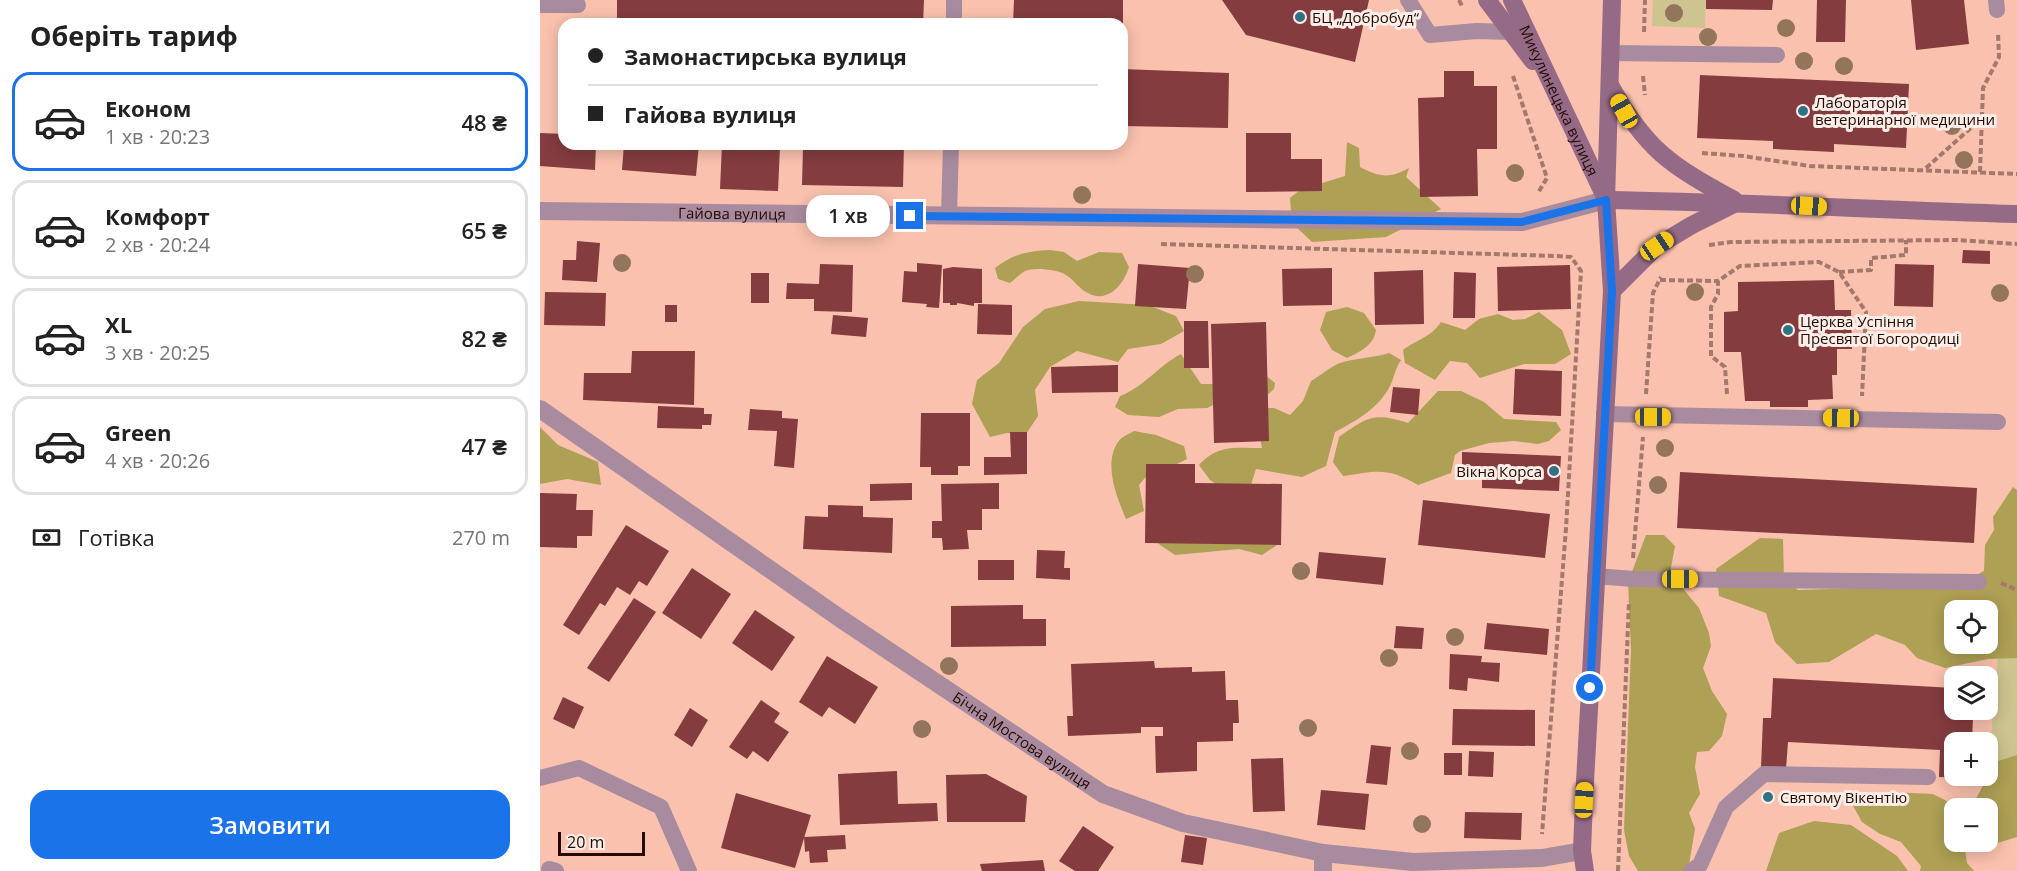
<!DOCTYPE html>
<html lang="uk">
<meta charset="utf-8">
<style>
body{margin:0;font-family:"Open Sans",sans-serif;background:#f2f2f2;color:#222;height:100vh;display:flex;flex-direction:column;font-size:22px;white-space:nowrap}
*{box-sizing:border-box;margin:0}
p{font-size:20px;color:#767676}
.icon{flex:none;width:33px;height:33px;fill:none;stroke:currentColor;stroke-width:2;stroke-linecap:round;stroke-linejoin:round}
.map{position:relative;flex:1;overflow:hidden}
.sheet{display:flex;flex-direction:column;background:#fff;width:540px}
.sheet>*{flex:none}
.guide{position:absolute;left:18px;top:18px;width:570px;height:132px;border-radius:18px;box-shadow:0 3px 15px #0003;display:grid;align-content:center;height:132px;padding:0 30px;background:#fff}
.fabs{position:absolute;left:1404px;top:600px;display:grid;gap:12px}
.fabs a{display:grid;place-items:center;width:54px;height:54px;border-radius:12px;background:#fff;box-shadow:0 3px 15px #0003;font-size:30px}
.scale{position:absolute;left:18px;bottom:15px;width:87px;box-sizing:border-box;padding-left:6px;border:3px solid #230b04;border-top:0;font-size:16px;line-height:21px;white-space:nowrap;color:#230b04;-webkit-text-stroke:4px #fcede8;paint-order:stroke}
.end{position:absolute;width:27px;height:27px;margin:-14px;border:8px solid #1a73e8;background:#fff;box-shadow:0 0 0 3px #fff}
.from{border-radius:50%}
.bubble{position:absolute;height:42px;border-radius:18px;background:#fff;box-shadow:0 3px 15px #0003;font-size:20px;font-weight:600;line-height:42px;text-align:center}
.car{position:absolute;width:18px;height:36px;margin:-18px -9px;border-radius:8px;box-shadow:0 0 4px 2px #0007;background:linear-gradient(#f5c518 24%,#345 0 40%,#f5c518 0 76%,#345 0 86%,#f5c518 0)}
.guide b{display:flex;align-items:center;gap:21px;height:57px;font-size:22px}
.guide b+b{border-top:2px solid #e0e0e0}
.guide i{width:15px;height:15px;background:#222}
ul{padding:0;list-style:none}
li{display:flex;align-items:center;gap:18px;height:99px;margin:0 12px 9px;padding:0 18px;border:3px solid #e0e0e0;border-radius:18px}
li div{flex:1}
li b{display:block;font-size:22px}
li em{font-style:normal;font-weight:600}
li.selected{border-color:#1a73e8}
li>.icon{width:54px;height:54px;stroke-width:1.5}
h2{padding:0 30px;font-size:27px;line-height:72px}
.pay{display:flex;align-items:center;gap:15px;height:66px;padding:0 30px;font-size:22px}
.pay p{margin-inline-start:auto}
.action{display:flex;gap:12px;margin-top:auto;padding:12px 30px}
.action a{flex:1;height:69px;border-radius:18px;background:#1a73e8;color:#fff;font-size:24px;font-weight:600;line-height:69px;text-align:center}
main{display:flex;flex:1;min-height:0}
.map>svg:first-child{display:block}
.green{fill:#cdc48f}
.forest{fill:#aea054;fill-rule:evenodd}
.building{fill:#843c3f}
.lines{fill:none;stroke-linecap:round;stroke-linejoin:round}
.path{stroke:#a4786a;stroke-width:4;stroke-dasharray:6 3;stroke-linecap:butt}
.service{stroke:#a98b9f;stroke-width:16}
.minor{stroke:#a98b9f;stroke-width:18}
.secondary{stroke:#946a86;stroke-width:18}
.tree{fill:#92755a}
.route{stroke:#1a73e8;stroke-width:8}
.poi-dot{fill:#307285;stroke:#fcede8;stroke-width:2}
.labels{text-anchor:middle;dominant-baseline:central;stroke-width:6;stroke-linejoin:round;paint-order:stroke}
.poi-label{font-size:15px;fill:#230b04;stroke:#fcede8;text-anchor:start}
.street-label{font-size:15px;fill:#230b04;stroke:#fcede8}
</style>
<main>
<section class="sheet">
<h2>Оберіть тариф</h2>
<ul>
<li class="selected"><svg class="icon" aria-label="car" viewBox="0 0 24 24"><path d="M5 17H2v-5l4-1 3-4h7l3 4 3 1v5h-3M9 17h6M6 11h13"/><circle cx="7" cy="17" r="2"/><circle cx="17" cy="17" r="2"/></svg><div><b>Економ</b><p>1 хв · 20:23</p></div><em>48 ₴</em></li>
<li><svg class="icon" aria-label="car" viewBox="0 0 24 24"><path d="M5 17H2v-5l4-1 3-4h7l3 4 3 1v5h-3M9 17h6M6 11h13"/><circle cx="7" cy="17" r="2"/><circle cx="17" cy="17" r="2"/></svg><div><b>Комфорт</b><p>2 хв · 20:24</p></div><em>65 ₴</em></li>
<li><svg class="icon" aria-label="car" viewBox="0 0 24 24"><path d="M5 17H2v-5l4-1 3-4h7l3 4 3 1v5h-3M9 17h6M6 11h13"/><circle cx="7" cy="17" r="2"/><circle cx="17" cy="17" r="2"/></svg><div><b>XL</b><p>3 хв · 20:25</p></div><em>82 ₴</em></li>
<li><svg class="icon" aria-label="car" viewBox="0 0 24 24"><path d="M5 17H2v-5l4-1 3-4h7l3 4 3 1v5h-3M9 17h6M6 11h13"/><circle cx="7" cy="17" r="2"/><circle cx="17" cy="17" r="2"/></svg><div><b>Green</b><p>4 хв · 20:26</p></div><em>47 ₴</em></li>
</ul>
<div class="pay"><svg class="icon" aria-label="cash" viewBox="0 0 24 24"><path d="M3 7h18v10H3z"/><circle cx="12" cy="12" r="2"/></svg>Готівка<p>270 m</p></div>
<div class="action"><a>Замовити</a></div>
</section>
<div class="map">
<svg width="1477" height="871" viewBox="0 0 1477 871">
<rect width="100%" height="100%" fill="#fac1ae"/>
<path class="green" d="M1113 0H1166L1165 28 1112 26Z
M1471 504 1477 505V763L1449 761Z"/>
<path class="forest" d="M807 142 819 148 820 167C839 177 850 179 869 168L866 177 901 209 846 237 772 242 752 223 750 198 760 190 805 176Z
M510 250 524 252 537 261 559 252 582 253 589 267C584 284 568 304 548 293 539 289 534 280 526 275 518 269 493 267 485 271 480 274 475 279 470 283L458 279 455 268C473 254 488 251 510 250Z
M539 301 608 305 636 316 644 331 621 344 588 349 578 362 537 351 510 367 495 390 498 416 486 434 467 433 450 437 432 404 437 380 459 363 483 327 505 309Z
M807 307 824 313 836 330C834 345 820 352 807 358L792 350 780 330 786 312Z
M999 312 1022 330 1031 354 1015 364H984L940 378 927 363 910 361 895 380 865 363 863 350C878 339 891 337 901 322L925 330 939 319 958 314 973 320 985 319Z
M849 353 861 360C855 369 854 378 850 386 839 408 816 421 795 432L786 466 762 477 716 469 710 488 687 491 670 480 659 465C678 444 695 448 722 448L715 408H734L750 415 763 401 771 381C780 376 791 366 800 363 816 358 833 358 849 353Z
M641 354 661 384H677L704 358 735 383 734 389 721 401 688 398 667 408 638 409 619 417 588 415 575 407 580 396C604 387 618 366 641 354Z
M898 391H921L944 402 964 419 1016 422 1021 430 1009 441 998 444 974 441 949 443 920 451 915 455 911 473 878 485C847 467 838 471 803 476L793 462 799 437C828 417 833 412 868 423Z
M0 427 18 445 58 462 61 485 27 479 0 484Z
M594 431 616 435 644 446 647 459 627 469 609 473 599 485 604 511 586 519C577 498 563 464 578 442 581 437 589 434 594 431Z
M1473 487 1477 490V658L1448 659 1405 668 1377 658 1365 645 1336 634 1289 662 1257 664 1235 642 1226 613 1179 596 1176 569 1220 538 1243 539 1244 580 1258 590 1417 585 1444 571 1445 545 1454 530 1453 517ZM1414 610H1448V644H1414Z
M609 531 740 543 722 555 699 549 635 555 620 545Z
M1106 535H1124L1135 546 1130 573 1159 608 1169 633 1171 646 1163 668 1172 691 1187 714 1182 736 1169 751 1157 752 1155 767 1160 794 1149 813 1155 829 1148 871H1098L1089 856 1084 830 1091 650 1088 582Z
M1477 755V837L1451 845 1448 841V808H1431L1448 776 1449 764Z
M1350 792 1393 794 1421 808H1414V842H1424L1427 863 1434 871H1380L1381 866 1361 842 1340 834 1322 822 1312 804 1330 794Z
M1274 821 1311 825 1357 856 1368 871H1226L1239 833Z"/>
<path class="building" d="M77 0H384L383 24H77Z
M474 0H583V24H473Z
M682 0H829L815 62 706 35Z
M1166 0H1233L1232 10 1166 9Z
M1277 0H1306L1305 42H1276Z
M1371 0H1424L1429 44 1376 50Z
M582 69 689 73 688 128 582 126Z
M904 71H934V86H957V149H937L938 196 880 197 878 98 904 97Z
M1160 75 1369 84 1366 148 1294 144V152L1233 149V141L1157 138Z
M0 133 24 134V144H56L55 170 0 166Z
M706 133H751V159H782V191L706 192Z
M84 144H159L156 176 82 170Z
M182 144 240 147 238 191 180 189Z
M331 144H364L363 187 262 185 263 147 331 148Z
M37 241 60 243 57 282 22 280 23 260H36Z
M1423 250 1450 251V264L1422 263Z
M377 263 402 265 399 308 386 307 387 304 362 302 364 271 377 272Z
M280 264 313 265 312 312 274 311V299H246L247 283 279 284Z
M598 264 650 268 646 309 595 306Z
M1355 264 1394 265 1393 307 1354 306Z
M1030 265 1031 309 958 311 957 267Z
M413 267 442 269V303H434V306L417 303V305H410V303H403V269Z
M792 268V305L743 306 742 269Z
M883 270 884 324 835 325 834 272Z
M914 272 936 273 935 318H913Z
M211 273H229V303H211Z
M1294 280 1295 310H1311L1312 349H1297V375H1292L1293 399 1268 400V407H1230V401H1205L1201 352H1184V312L1198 311V282Z
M5 292 66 293 65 326 4 325Z
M438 304 472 305V335L437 334Z
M125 305H137V322H125Z
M293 315 328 318 326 337 291 334Z
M644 321H668L669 368H644Z
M726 322 729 441 674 443 671 324Z
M92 351H155L154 405 43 400 44 373H91Z
M578 365V392L512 393 511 367Z
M975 369 1022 371 1021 416 973 414Z
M853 387 880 389 878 415 850 412Z
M118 406 164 408V414H172L171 425H162V429L117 428Z
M210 409 242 411V418L258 419 254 468 234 466 237 431 208 430Z
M381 413H430V466H418V475H391V467H380Z
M470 432H487V474L444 475V457H471Z
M922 452 1021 456 1019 491 942 488V473L922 472Z
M606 464H655V483L742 484 741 545 605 543Z
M1140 472 1437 488 1434 543 1137 528Z
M372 483V500L330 501V484Z
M459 483V509H442V530H427L429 549 403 550 402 538H392V521H402L401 484Z
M0 493 37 494 36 510H53L52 536H37V548L0 547Z
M883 500 1010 514 1005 558 878 545Z
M288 505 323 506V517L353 518 352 553 263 549 265 516 288 517Z
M86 525 129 551 107 586 99 581 90 595 77 587 65 606 60 603 39 635 23 625Z
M497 550 525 551 524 568H530V580L496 578Z
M779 552 846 558 843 585 776 578Z
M438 560H474V580H438Z
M152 568 191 594 161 639 122 613Z
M94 598 116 612 69 682 47 668Z
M483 605V619H506V646L411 647V606Z
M215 610 255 637 232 671 192 643Z
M947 623 1009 629 1007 655 944 649Z
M856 626 884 628 882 649 854 648Z
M910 654 942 656 941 662 960 663 959 682 928 678 927 691 909 689Z
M287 656 338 687 315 724 289 707 282 717 259 702Z
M614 661 615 668 652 667V672L685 671 686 700H698L699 723H693V741L657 742V771L616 773 615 736H623V727H601V733L528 736 527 716H533L531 664Z
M1233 678 1414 688V710H1421V715L1433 716 1432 742H1414V776H1430V778L1399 777 1400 750 1248 742 1246 769 1221 768 1223 718H1231Z
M23 697 44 707 34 729 13 719Z
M221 700 240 713 234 722 249 732 228 762 213 751 207 759 189 747Z
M150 708 168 720 152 747 134 735Z
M913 709 995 710V746L912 745Z
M831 745 851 747 847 785 826 783Z
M929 751 954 752 953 777 928 776Z
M904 753H922V775H904Z
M743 758 745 811 713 812 711 759Z
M357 771 358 804 397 803 398 821 300 825 298 774Z
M446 774 487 796 485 822H407L406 775Z
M781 790 829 794 825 830 777 825Z
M196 793 271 815 255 868 181 848Z
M925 812 982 813 981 840 924 838Z
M543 826 574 847 558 871H535L519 861Z
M305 835 306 849 287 850 288 862 270 863 269 851 265 852 264 837Z
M645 835 667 838 663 865 641 862Z
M503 860 505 871H442L440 864Z"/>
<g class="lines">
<path class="path" d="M919 0 923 8
M1104 32 1105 0
M973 76 1007 178 998 193
M1103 76 1105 95
M1162 153 1203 156 1270 166 1477 174
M1386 168 1441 119
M1440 172 1443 88 1459 57 1458 33
M621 244 1017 256 1031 257 1041 271 1026 528 1002 834
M1169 245 1191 242 1417 240 1477 244
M1299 272 1331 270V258L1366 255V240
M1120 280 1178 281
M1106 394 1113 293 1121 277
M1187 394 1185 367 1171 356V307L1178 294V281L1200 266 1279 262 1299 272 1326 312 1322 396
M1093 558 1103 437
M1461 583 1477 590
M1078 871 1089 601"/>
<path class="service" d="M868 0 890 35 937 31 970 32
M1456 0 1457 10
M0 5H38
M414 24V0
M1070 53 1237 55
M409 216 411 144
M1064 414 1458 422
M1055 576 1094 579 1439 582
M0 778 39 768 121 807 149 871
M9 869 16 871
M1151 871 1160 865 1186 807 1224 774 1388 777"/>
<g class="minor">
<path id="s1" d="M0 211 982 222 1066 200"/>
<path id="s2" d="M0 409 301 619 563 794 643 823 783 853 873 862 1002 858 1042 851"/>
<path d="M783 853V871"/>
</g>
<g class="secondary">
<path d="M947 0 993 61"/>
<path id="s3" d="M972 0 1065 197"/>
<path d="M1070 85C1106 150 1130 165 1194 200"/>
<path d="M1066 200C1203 202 1340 210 1477 214"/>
<path d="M1072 291 1117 246 1152 225 1194 204"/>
<path d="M1045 871 1042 851 1044 800 1072 291 1066 200 1072 0"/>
</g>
</g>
<g class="tree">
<circle cx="1134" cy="13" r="9"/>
<circle cx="1246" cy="28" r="9"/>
<circle cx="1168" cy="37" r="9"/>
<circle cx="1264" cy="61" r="9"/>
<circle cx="1304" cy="66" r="9"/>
<circle cx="1412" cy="126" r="9"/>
<circle cx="1424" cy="160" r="9"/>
<circle cx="975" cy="173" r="9"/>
<circle cx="542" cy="195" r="9"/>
<circle cx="82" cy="263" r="9"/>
<circle cx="655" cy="274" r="9"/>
<circle cx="1155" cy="292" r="9"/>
<circle cx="1460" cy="293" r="9"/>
<circle cx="1125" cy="448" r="9"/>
<circle cx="1118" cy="485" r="9"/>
<circle cx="761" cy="571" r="9"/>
<circle cx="915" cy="637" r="9"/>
<circle cx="849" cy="658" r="9"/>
<circle cx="409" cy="666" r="9"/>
<circle cx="768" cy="728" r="9"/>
<circle cx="382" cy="729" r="9"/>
<circle cx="870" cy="751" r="9"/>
<circle cx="882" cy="824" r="9"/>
</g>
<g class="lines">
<path class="route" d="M370 216 982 222 1066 200 1072 291 1050 688"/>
</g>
<g class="poi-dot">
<circle cx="760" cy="17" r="6"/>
<circle cx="1263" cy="111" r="6"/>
<circle cx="1248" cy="330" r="6"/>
<circle cx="1014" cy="471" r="6"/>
<circle cx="1228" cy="797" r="6"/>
</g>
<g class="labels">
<g class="poi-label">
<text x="772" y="17">БЦ „Добробуд“</text>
<text x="1275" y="102">Лабораторія<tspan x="1275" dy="17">ветеринарної медицини</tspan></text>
<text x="1260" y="321">Церква Успіння<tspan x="1260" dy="17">Пресвятої Богородиці</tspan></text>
<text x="1002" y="471" text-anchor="end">Вікна Корса</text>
<text x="1240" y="797">Святому Вікентію</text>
</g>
<g class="street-label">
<text stroke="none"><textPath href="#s3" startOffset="111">Микулинецька вулиця</textPath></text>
<text stroke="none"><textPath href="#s1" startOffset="192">Гайова вулиця</textPath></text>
<text stroke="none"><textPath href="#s2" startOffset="585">Бічна Мостова вулиця</textPath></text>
</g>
</g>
</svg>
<div class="fabs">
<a><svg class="icon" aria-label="locate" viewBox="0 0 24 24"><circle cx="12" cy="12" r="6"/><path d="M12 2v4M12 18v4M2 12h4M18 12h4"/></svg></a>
<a><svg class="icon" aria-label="layers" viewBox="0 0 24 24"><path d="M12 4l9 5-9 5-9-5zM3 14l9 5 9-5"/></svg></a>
<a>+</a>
<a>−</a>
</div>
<div class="scale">20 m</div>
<i class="end from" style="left:1050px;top:688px"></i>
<i class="end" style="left:370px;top:216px"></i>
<div class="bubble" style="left:266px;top:195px;width:84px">1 хв</div>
<i class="car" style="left:1084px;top:111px;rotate:331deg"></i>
<i class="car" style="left:1269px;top:206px;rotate:93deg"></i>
<i class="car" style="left:1117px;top:246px;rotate:56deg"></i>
<i class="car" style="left:1113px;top:417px;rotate:90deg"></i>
<i class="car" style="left:1301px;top:418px;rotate:271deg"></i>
<i class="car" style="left:1140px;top:579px;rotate:90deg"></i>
<i class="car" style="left:1044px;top:800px;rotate:3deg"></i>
<div class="guide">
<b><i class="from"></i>Замонастирська вулиця</b>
<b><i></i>Гайова вулиця</b>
</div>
</div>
</main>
